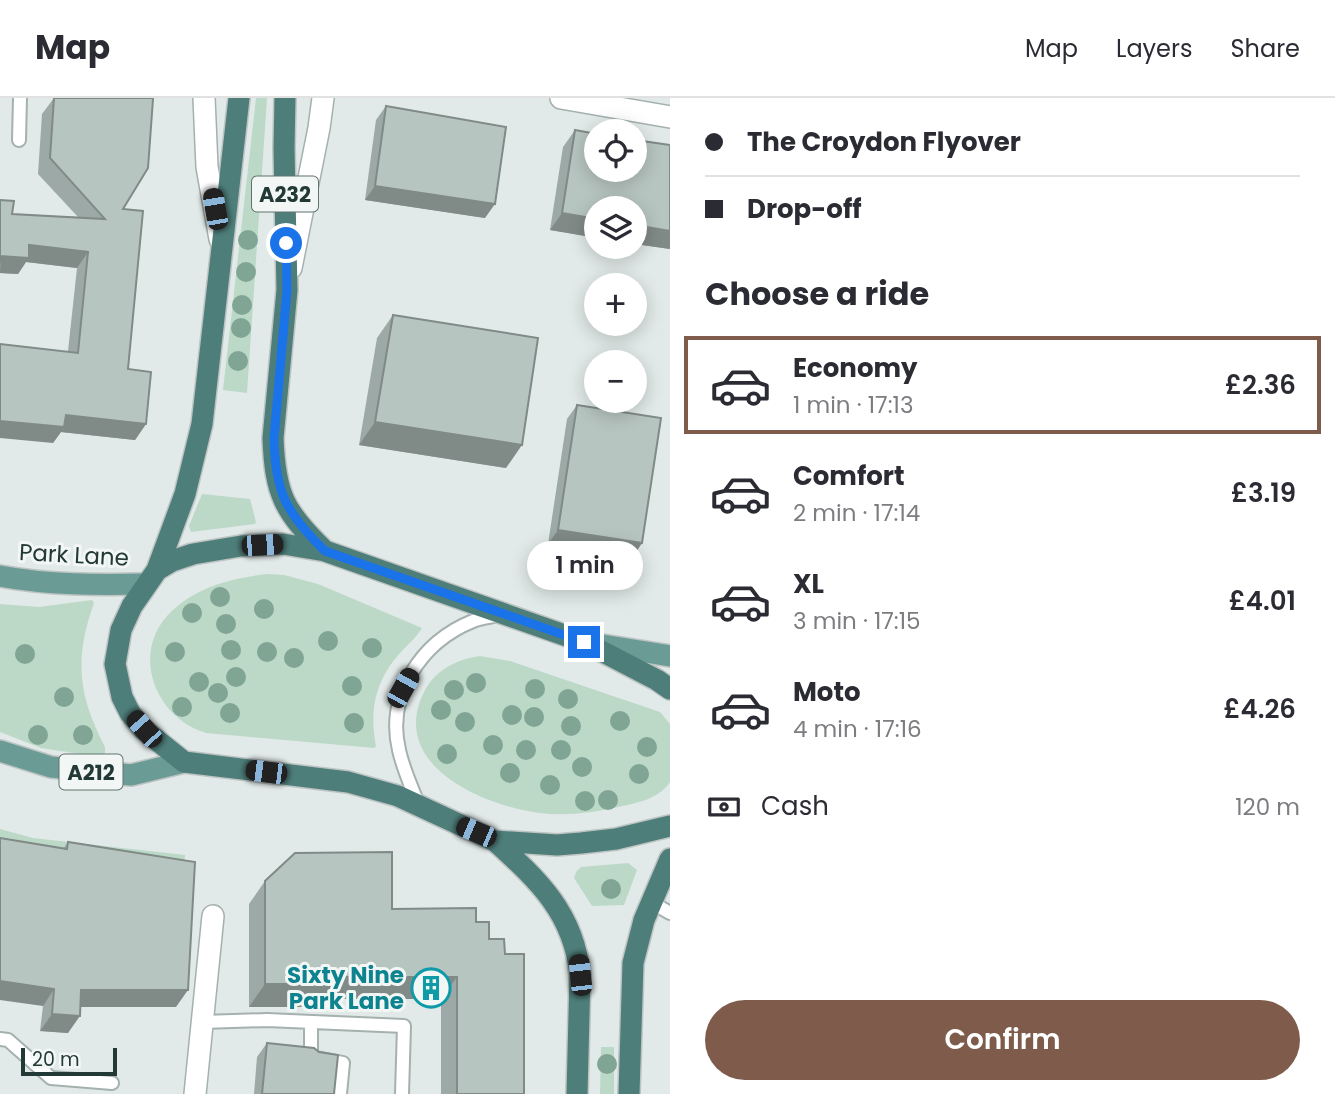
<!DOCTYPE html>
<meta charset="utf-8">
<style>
body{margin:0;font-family:Poppins,sans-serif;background:#f2f2f3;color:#2b2b33;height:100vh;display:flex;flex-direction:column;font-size:26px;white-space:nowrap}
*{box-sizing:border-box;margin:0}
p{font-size:23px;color:#7c7c81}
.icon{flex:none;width:38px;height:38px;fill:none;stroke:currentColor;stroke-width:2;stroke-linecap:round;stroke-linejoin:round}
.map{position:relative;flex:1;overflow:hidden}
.panel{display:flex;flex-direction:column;background:#fff;width:665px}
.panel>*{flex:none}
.hud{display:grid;align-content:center;height:154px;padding:0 35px;background:#fff}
.fabs{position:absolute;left:584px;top:21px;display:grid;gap:14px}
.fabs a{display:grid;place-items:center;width:63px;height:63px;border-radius:50%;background:#fff;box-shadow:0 4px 18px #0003;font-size:35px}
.scale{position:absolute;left:21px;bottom:18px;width:96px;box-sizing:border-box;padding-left:7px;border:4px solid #233936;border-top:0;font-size:19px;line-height:24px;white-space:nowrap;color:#233936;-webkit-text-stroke:5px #f2f7f5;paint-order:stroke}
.end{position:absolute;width:32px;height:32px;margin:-16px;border:9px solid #1a73e8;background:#fff;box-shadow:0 0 0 4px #fff}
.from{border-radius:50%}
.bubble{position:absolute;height:49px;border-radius:24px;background:#fff;box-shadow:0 4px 18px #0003;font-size:23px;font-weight:600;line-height:49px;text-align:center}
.car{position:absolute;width:21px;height:42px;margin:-21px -10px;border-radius:9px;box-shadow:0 0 5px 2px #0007;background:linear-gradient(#222 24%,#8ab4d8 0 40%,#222 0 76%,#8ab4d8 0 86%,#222 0)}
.hud b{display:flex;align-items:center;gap:24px;height:66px;font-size:26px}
.hud b+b{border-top:2px solid #e1e1e2}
.hud i{width:18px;height:18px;background:#2b2b33}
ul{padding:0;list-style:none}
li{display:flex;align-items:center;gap:21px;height:98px;margin:0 14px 10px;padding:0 21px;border:4px solid transparent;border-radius:0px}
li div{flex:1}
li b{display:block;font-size:26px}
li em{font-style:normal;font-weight:600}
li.current{border-color:#7e5b4a}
li>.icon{width:63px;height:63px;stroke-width:1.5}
h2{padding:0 35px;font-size:32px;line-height:84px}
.pay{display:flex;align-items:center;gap:18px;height:77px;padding:0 35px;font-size:26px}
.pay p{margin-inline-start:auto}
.primary-button{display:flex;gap:14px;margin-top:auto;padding:14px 35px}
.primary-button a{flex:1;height:80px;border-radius:42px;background:#7e5b4a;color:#fff;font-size:28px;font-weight:600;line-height:80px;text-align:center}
header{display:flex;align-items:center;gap:42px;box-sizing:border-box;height:98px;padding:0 35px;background:#fff;border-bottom:2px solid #e1e1e2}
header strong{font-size:33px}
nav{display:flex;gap:38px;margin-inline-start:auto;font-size:24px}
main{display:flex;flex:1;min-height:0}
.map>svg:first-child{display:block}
.green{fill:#bcd9c8}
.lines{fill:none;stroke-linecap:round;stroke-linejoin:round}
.service-casing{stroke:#a4b1af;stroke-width:16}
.minor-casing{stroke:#a4b1af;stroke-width:24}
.tertiary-casing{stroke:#a4b1af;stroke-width:24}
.primary-casing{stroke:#bdc4c3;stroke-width:24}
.trunk-casing{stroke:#bdc4c3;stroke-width:24}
.service{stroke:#fff;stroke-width:12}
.minor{stroke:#fff;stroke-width:21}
.tertiary{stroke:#fff;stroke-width:21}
.primary{stroke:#6a9b95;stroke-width:21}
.trunk{stroke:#4e7e7a;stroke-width:21}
.tree{fill:#81a594}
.wall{fill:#9da9a6}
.shaded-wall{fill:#808a87}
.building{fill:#b7c5c1;stroke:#808a87;stroke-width:2}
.route{stroke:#1a73e8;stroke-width:9}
.labels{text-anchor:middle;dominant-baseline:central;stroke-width:6;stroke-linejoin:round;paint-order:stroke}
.shield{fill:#f2f7f5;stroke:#61726f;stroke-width:2}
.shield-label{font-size:21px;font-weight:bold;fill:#233936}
.street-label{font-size:23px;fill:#233936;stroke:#f2f7f5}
.culture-label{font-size:23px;font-weight:bold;fill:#0d838f;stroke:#f2f7f5;text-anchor:end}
</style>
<header>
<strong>Map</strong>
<nav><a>Map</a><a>Layers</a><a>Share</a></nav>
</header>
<main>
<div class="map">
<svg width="670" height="996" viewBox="0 0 670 996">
<rect width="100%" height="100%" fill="#e1eae8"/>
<path class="green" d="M256 0H267L247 295 223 292Z
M202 396 250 401 256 424 255 426 191 434 189 428Z
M267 476 284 477 318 486 422 530C417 539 407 547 400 555 375 583 369 612 376 648L374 650 206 635C153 619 129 551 173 512 199 488 233 480 267 476Z
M92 502 94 505C74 561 78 597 105 649V655L100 659 41 650 0 634V506L39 509Z
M480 558 510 563 660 614 670 626V684C659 701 637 705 618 709 592 715 566 718 539 715 482 707 388 667 424 594 435 572 457 561 480 558Z
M0 731 33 740 185 757 183 781 0 759Z
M628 765 637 772 624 807 592 808 574 780 576 774 581 769Z
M601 949H614V996H600Z"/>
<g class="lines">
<g class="service-casing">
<path id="service" d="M19 42 20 0
M419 708C412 690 403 671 399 652 386 597 421 544 473 523 481 520 490 519 499 517
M651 804 670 815
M202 924 267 922 404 928 402 996
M311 924V959L343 965 340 996
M0 941 8 942 51 980 112 985"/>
</g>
<g class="minor-casing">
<path id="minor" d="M561 0 670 19
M195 996 213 818"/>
</g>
<g class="tertiary-casing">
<path id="tertiary" d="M204 0 207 69 220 141
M291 170 319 30 323 0"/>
</g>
<g class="primary-casing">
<path id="primary" d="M0 478C49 487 96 487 146 486
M590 545 670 558
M0 653 51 669 131 677 184 664"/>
</g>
<g class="trunk-casing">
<path id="trunk" d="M285 0 284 50 287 192 273 340C275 396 284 414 325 453
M157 472 185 396 202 326 239 0
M670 591 657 582 584 544 325 453 283 446 241 448 193 456 172 463 157 472 132 508 121 532 115 566 122 599 130 615 143 631 184 664 348 684 398 698 495 743 557 747 581 745 616 741 670 728
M495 743C538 782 574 815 580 877L577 996
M629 996 633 865 644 822 670 761"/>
</g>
<use href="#service" class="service"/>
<use href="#minor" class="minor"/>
<use href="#tertiary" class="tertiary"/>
<use href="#primary" class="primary"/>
<use href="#trunk" class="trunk"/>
</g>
<g class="tree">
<circle cx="248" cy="142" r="10"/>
<circle cx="246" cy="174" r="10"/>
<circle cx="242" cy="207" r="10"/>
<circle cx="241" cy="230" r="10"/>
<circle cx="238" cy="263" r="10"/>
<circle cx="220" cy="499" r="10"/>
<circle cx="264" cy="511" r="10"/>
<circle cx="192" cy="515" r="10"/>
<circle cx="226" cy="526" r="10"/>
<circle cx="328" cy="543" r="10"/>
<circle cx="372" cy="550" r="10"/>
<circle cx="231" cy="552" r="10"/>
<circle cx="175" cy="554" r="10"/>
<circle cx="267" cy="554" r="10"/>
<circle cx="25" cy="556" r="10"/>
<circle cx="294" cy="560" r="10"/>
<circle cx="236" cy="579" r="10"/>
<circle cx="199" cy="584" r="10"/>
<circle cx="476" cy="585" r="10"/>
<circle cx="352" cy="588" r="10"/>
<circle cx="535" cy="591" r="10"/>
<circle cx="454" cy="592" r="10"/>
<circle cx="218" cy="595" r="10"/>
<circle cx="64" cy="599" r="10"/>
<circle cx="568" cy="601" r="10"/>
<circle cx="182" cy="609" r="10"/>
<circle cx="441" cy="612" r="10"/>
<circle cx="230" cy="615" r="10"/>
<circle cx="512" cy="617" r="10"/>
<circle cx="534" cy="619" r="10"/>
<circle cx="620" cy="623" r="10"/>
<circle cx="465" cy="624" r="10"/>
<circle cx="354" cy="625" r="10"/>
<circle cx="571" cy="628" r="10"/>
<circle cx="38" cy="637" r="10"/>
<circle cx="83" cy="637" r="10"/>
<circle cx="493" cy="647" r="10"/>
<circle cx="647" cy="649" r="10"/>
<circle cx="526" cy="652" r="10"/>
<circle cx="561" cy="652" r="10"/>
<circle cx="447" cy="656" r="10"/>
<circle cx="582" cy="669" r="10"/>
<circle cx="510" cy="675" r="10"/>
<circle cx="639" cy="676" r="10"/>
<circle cx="550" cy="687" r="10"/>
<circle cx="608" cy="702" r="10"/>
<circle cx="585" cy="703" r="10"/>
<circle cx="611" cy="791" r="10"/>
<circle cx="607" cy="966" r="10"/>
</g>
<path class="wall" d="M54 0 123 111 128 271 146 326 135 342 61 334 53 345 68 253 77 170 26 164 18 176 0 175V102L12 116 78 119 38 76 42 16Z
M386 8 485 120 365 102 376 22Z
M575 32 670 47V151L635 146 597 110V140L550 132 563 49Z
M393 217 506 370 359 347 377 240Z
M577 307 633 459 548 446 567 321Z
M68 744 176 909H80L68 935 40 933 43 908 63 751Z
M265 783 392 811 476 824 489 841 505 856 524 996H441V901H327L322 909H249V806Z
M267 945 334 996H254L257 959Z"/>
<path class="shaded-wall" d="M375 88 495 106 485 120 365 102Z
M562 115 597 121V140L550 132Z
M635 127 670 133V151L635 146Z
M29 147 88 154 77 170 26 164 18 176 0 175 1 158Z
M66 317 146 326 135 342 61 334 53 345 0 340V323Z
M375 324 522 347 506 370 359 347Z
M558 432 642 445 633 459 548 446Z
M338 879H457L441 901H327L322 909H249L265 886Z
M0 883 54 891 43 908 0 902Z
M81 892H188L176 909H69Z
M52 916 80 918 68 935 40 933Z"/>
<path class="building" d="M54 0H152L153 1 148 70 123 111 143 113 128 271 151 274 146 326 66 317 64 329 0 323V246L78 255 88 154 29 147V160L1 158 0 165V102L14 103 12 116 105 121 50 60Z
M386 8 506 29 495 106 375 88Z
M575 32 597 36V72H635V42L670 47V133L635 127V110H597V121L562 115Z
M393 217 538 240 522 347 375 324Z
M577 307 661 320 642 445 558 432Z
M0 740 67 751 68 744 195 764 188 892H81L80 918 52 916 54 891 0 883Z
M392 754V811L476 810V824H489V841H504L505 856H524V996H457V879H338V886H265V783L295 755Z
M267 945 314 950 319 954 338 957 334 996H262Z"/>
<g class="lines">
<path class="route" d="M286 145 287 192 274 340C275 394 286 415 325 453L584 544"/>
</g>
<defs>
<g id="building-ring" transform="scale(2.0125)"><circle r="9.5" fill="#f2f7f5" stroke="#0f9aa8" stroke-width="1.5"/><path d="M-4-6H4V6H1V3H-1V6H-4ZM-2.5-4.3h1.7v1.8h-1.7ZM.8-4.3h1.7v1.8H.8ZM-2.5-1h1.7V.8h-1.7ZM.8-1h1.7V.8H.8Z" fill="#0f9aa8"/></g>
</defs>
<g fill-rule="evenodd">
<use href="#building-ring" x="431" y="890"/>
</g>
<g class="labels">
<g class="shield">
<rect x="252" y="78.5" width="66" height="35" rx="5"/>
<rect x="59.5" y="656.5" width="63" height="35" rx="5"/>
</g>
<g class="shield-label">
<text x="285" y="96">A232</text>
<text x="91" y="674">A212</text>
</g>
<g class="street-label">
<text transform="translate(74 457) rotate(3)">Park Lane</text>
</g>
<g class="culture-label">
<text x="404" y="877">Sixty Nine<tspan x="404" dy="26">Park Lane</tspan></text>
</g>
</g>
</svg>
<div class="fabs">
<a><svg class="icon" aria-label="locate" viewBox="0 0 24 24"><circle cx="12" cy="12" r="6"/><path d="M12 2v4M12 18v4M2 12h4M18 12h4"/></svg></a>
<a><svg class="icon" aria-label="layers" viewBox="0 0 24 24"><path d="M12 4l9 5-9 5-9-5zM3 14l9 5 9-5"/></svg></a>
<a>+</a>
<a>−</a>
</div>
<div class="scale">20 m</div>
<i class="end from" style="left:286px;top:145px"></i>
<i class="end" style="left:584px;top:544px"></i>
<div class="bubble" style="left:527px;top:443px;width:116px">1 min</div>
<i class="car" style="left:215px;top:111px;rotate:350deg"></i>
<i class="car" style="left:262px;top:447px;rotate:87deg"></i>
<i class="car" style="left:403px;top:590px;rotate:29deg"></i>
<i class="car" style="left:144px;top:631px;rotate:318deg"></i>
<i class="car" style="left:266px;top:674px;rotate:277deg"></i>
<i class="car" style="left:476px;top:734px;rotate:293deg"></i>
<i class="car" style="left:580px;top:877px;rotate:354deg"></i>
</div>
<section class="panel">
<div class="hud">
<b><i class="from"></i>The Croydon Flyover</b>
<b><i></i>Drop-off</b>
</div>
<h2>Choose a ride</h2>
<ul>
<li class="current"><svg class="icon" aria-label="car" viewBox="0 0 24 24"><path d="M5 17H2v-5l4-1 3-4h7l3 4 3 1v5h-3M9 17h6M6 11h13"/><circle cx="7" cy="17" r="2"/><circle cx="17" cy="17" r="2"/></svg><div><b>Economy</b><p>1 min · 17:13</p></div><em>£2.36</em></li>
<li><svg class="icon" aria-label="car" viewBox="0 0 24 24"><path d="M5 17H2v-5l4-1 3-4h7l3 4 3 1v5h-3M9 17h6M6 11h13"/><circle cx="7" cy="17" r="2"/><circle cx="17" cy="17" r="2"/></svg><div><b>Comfort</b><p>2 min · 17:14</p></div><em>£3.19</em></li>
<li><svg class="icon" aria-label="car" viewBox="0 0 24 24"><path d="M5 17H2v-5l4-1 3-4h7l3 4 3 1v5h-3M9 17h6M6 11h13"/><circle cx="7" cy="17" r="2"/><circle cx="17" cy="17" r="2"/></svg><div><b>XL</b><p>3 min · 17:15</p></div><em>£4.01</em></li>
<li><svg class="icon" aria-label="car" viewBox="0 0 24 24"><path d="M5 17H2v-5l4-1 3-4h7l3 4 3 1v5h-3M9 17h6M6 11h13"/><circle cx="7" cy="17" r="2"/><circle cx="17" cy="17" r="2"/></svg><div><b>Moto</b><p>4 min · 17:16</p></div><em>£4.26</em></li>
</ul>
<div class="pay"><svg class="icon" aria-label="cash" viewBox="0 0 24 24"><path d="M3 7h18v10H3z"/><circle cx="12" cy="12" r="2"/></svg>Cash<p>120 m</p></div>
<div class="primary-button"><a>Confirm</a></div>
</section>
</main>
